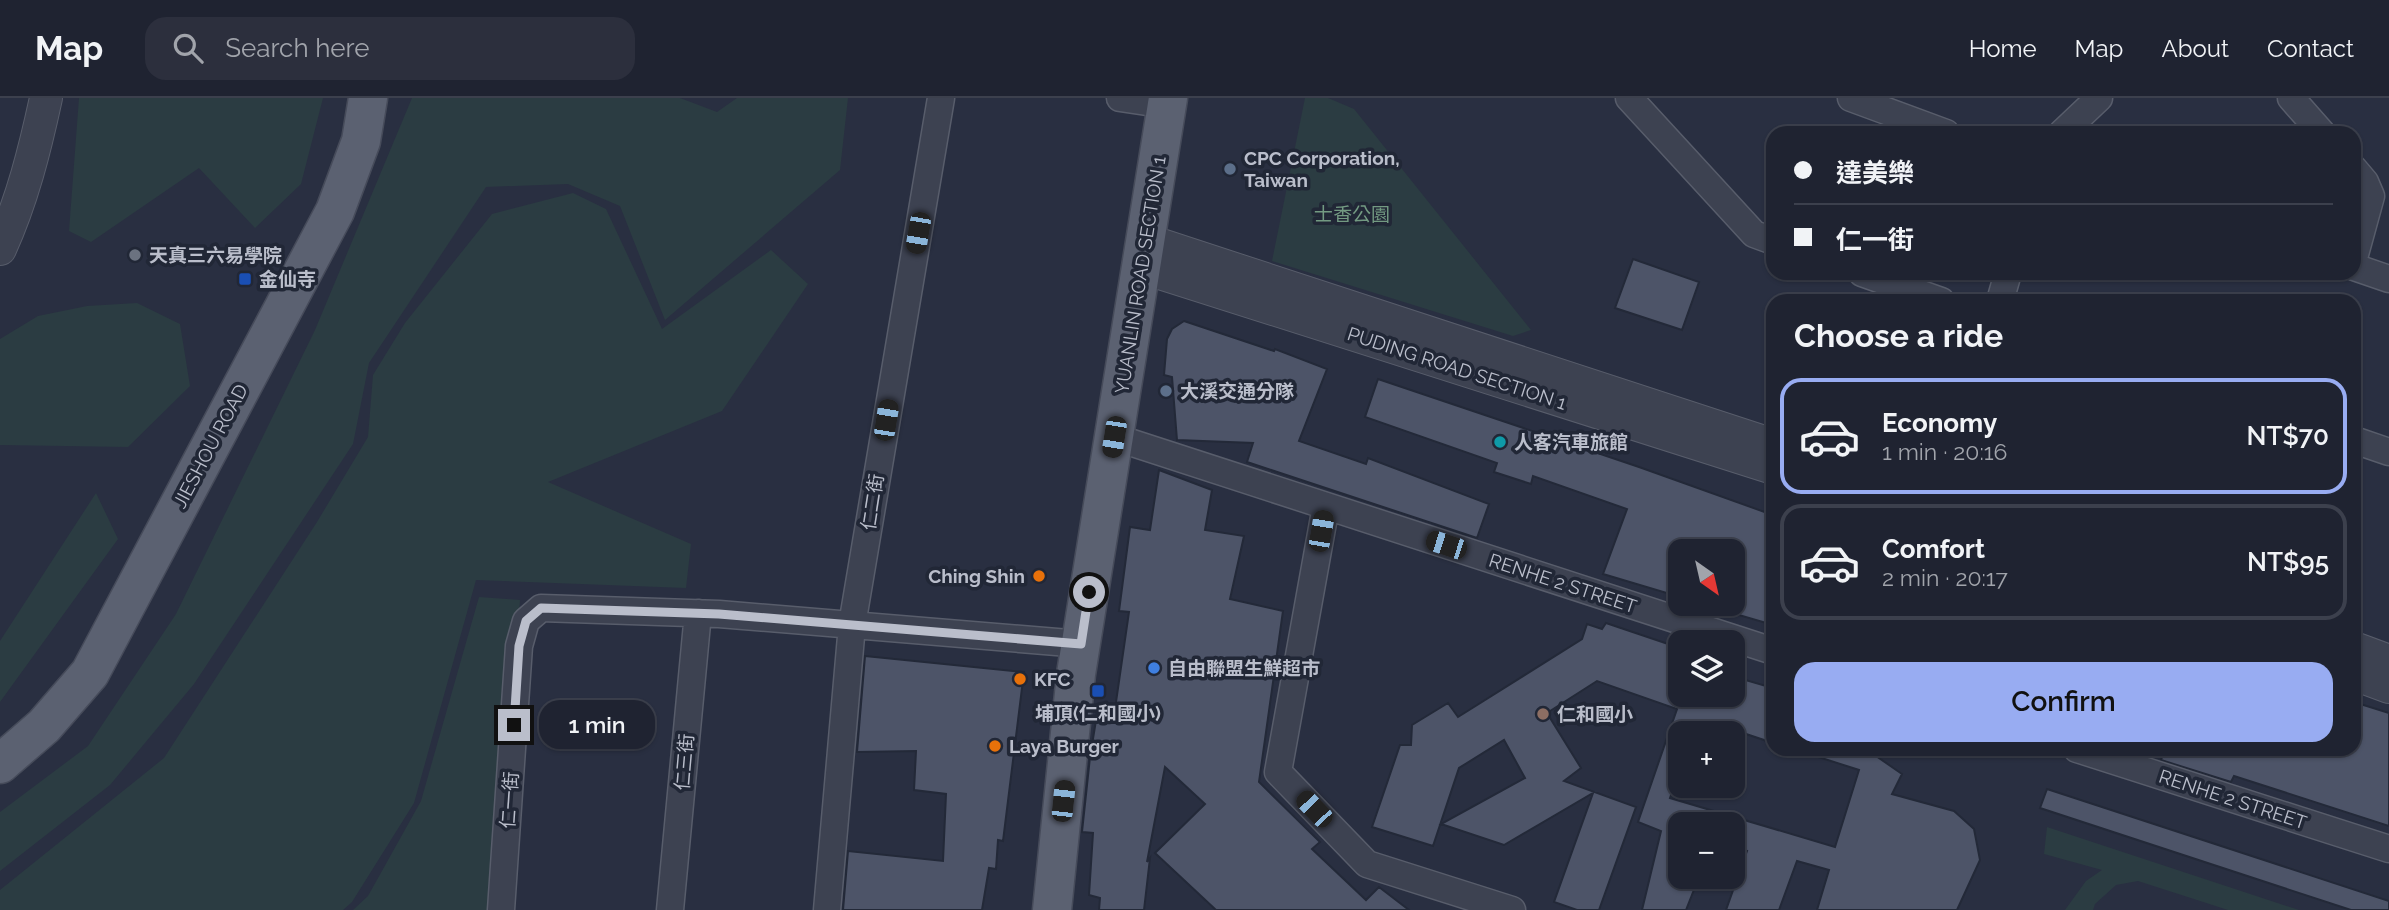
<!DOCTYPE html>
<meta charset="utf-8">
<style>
body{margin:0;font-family:Raleway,"Noto Sans TC",sans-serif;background:#2c2f3d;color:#f1f3f6;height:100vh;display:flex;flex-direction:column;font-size:26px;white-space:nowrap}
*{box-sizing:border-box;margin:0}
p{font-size:23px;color:#a1a4ab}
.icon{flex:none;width:38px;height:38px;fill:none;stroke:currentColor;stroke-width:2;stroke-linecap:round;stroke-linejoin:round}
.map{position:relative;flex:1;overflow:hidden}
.panel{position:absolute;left:1766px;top:196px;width:595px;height:462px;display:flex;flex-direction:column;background:#1f2331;border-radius:21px;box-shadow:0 2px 5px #0004,0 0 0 2px #3c404d}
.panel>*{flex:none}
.guide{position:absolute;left:1766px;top:28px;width:595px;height:154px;border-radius:21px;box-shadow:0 2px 5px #0004,0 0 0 2px #3c404d;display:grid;align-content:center;height:154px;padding:0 28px;background:#1f2331}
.needle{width:46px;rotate:146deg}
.buttons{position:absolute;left:1668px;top:441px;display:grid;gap:14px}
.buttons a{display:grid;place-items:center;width:77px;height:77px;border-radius:14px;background:#1f2331;box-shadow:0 2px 5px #0004,0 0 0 2px #3c404d;font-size:35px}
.end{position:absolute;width:32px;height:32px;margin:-16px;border:9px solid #babecb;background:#111;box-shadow:0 0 0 4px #111}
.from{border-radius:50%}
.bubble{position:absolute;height:49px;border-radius:21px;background:#1f2331;box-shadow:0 2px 5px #0004,0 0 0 2px #3c404d;font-size:23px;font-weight:600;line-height:49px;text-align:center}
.car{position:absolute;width:21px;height:42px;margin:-21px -10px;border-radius:9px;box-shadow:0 0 5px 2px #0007;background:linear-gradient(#222 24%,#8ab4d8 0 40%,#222 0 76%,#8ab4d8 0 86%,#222 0)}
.guide b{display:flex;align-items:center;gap:24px;height:66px;font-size:26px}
.guide b+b{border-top:2px solid #3c404d}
.guide i{width:18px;height:18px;background:#f1f3f6}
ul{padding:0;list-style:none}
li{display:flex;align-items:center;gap:21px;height:116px;margin:0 14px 10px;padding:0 14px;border:4px solid #3c404d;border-radius:21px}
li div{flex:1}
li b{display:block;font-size:26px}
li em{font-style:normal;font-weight:600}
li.active{border-color:#98acf2}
li>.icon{width:63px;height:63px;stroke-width:1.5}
h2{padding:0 28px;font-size:32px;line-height:84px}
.cta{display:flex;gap:14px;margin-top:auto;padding:14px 28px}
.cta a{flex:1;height:80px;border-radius:21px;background:#98acf2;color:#111;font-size:28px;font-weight:600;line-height:80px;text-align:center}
header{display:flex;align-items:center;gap:42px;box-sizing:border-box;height:98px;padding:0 35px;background:#1f2331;border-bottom:2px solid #3c404d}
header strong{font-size:33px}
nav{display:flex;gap:38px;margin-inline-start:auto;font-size:24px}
.search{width:490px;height:63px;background:#2c2f3d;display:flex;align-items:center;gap:18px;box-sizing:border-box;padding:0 24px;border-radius:21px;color:#a1a4ab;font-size:26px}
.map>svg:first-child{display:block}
.green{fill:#2b3c42}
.building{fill:#4d5468;stroke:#232938;stroke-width:2}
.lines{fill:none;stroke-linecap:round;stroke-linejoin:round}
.minor-casing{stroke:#585d6b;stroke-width:29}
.tertiary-casing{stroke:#585d6b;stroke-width:34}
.primary-casing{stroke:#464b5a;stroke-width:41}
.minor{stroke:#3d4251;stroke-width:26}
.tertiary{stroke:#3d4251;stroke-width:32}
.primary{stroke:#5b6171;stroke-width:38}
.route{stroke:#babecb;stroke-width:9}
.service-dot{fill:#5c6f8a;stroke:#212736;stroke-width:2.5}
.worship-dot{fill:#6b7280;stroke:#212736;stroke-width:2.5}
.transit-dot{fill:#1a4fb4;stroke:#212736;stroke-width:2.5}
.culture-dot{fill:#0f9aa8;stroke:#212736;stroke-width:2.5}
.food-dot{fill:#e8710a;stroke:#212736;stroke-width:2.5}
.shop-dot{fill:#3f7fe0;stroke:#212736;stroke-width:2.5}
.education-dot{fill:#8d6e63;stroke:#212736;stroke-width:2.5}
.labels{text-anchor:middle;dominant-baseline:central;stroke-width:7;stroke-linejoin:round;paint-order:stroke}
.poi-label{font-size:19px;font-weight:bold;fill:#babecb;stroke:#212736;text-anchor:start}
.park-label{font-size:19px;fill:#739a82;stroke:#212736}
.street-label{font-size:19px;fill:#babecb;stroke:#212736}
</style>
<header>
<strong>Map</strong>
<div class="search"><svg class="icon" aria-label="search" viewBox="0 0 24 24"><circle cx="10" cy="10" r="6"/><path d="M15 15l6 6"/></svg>Search here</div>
<nav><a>Home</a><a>Map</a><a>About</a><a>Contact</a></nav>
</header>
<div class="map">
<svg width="2389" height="812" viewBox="0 0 2389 812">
<rect width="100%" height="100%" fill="#292f41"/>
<path class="green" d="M79 0H323L301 86 255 130 199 70 91 144 69 133Z
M412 0H680L717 14 737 0H848L840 72 665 222 620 108 568 86 486 89 369 265 353 346 194 586 110 687 0 773V714L88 648 176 516 315 232Z
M1305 0H1328L1354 11 1531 232 1513 238 1272 163Z
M573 95 606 111 662 231 771 152 808 186 722 313 548 384 691 446 686 490 476 482 414 705 352 804 343 812H0V792L164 660 317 424 368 339 373 277 405 225 492 116Z
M137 205 180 226 190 288 128 349 0 347V241L38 218 87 208Z
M96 395 118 441 0 604V543Z
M479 499 520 502 500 812H353L368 798 421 703Z
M2047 729 2299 812H2228L2138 783 2116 787 2095 806 2093 812H2065L2086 783 2102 772 2044 756Z"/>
<path class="building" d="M1633 161 1699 184 1682 232 1615 210Z
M1184 223 1274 253 1275 251 1327 271 1299 343 1366 366 1368 360 1489 406 1477 440 1247 364 1253 345 1177 342 1172 279 1164 277 1167 241 1172 231Z
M1378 281 1639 369 1773 417V527L1732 515V453H1680V499L1603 476 1627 411 1533 378 1531 386 1494 374 1497 365 1365 319Z
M1159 372 1212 392 1205 432 1244 438 1230 501 1283 513 1259 684 1320 744 1312 751 1366 802 1379 789 1409 812H1216L1155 755 1205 706 1165 669 1147 764 1150 760 1144 812H1099L1100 800 1089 797 1093 735 1082 734 1090 659 1098 610 1115 611 1129 514 1119 513 1130 429 1150 432Z
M1606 525 1680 550V597H1732V578L1773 590V645L1725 629 1718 635 1695 627 1692 635H1680V671L1670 700 1835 749 1859 672 1806 655V651H1866L1902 676 1892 696 1954 713 1974 731 1980 762 1957 812H1817L1829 772 1797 763 1779 812H1726L1747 753 1732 748V726H1680V779H1699L1686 812H1642L1661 733 1638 724 1677 611 1597 583 1547 615 1581 670 1564 683 1636 709 1599 812H1577L1554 804 1593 695 1504 747 1441 726 1525 680 1504 642 1459 670 1433 748 1372 729 1400 647H1411L1412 627 1448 605 1458 619 1582 541 1587 526 1602 531Z
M865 558 1024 574 1003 743 998 742 996 771 989 770 982 812H843L848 753 943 763 946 696 914 692 916 653 857 654Z
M2354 604 2389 615V728L2234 678 2231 684 2161 662 2165 651H2354Z
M2047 691 2389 803V812H2351L2040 710Z"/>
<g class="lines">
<g class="minor-casing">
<path id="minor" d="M1120 0 1167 7
M1629 0 1754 136 1773 143
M1851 0 1946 35
M2291 0 2322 35
M2062 35 2099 0
M2354 71 2365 84 2371 98 2354 160
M2354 169 2389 181
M1862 175 1941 203
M2000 203 2008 175
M1114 339 1773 553
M2354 342 2389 354
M1326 408 1278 674 1367 766 1512 812
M2077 651 2389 751
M501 812 519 548 526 523 541 510 719 516 1081 546
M670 812 698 515
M827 812 852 527 941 0"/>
</g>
<g class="tertiary-casing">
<path id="tertiary" d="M1146 142 1773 347
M0 151C22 103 35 51 46 0
M1141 169 1773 370
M2354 550 2389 563
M2354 576 2389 589"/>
</g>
<g class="primary-casing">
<path id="primary" d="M0 666 44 628 90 575 335 113 361 43 368 0
M1052 812 1076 576 1168 0"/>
</g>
<use href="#minor" class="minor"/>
<use href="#tertiary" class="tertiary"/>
<use href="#primary" class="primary"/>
</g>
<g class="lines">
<path class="route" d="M514 627 519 548 526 523 541 510 719 516 1081 546 1089 494"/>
</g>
<g class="service-dot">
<circle cx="1230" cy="71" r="7"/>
<circle cx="1166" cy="293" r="7"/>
</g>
<circle class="worship-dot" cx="135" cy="157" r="7"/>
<g class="transit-dot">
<rect x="238" y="174" width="14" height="14" rx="3.5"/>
<rect x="1091" y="586" width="14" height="14" rx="3.5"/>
</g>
<circle class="culture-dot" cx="1500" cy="344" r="7"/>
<g class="food-dot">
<circle cx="1039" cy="478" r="7"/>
<circle cx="1020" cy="581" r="7"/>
<circle cx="995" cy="648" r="7"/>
</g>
<circle class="shop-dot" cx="1154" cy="570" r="7"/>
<circle class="education-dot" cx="1543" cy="616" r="7"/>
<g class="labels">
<g class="poi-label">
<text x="1244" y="60">CPC Corporation,<tspan x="1244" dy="22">Taiwan</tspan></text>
<text x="149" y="157">天真三六易學院</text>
<text x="259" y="181">金仙寺</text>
<text x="1180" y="293">大溪交通分隊</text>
<text x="1514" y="344">人客汽車旅館</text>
<text x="1025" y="478" text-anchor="end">Ching Shin</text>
<text x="1168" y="570">自由聯盟生鮮超市</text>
<text x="1034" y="581">KFC</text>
<text x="1098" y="615" text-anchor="middle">埔頂(仁和國小)</text>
<text x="1557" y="616">仁和國小</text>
<text x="1009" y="648">Laya Burger</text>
</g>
<g class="park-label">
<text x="1352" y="116">士香公園</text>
</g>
<g class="street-label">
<text transform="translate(1140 177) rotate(-81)">YUANLIN ROAD SECTION 1</text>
<text transform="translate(1457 270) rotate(18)">PUDING ROAD SECTION 1</text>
<text transform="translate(210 348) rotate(-62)">JIESHOU ROAD</text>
<text transform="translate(872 404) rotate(-81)">仁二街</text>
<text transform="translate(1563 485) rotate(18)">RENHE 2 STREET</text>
<text transform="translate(684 664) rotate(-85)">仁三街</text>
<text transform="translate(2233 701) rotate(18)">RENHE 2 STREET</text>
<text transform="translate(509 702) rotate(-86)">仁一街</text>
</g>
</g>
</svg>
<div class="buttons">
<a><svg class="needle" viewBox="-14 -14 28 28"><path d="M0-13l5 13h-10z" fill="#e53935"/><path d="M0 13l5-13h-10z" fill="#a1a4ab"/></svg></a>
<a><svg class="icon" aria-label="layers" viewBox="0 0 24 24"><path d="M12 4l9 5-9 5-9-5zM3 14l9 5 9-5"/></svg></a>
<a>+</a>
<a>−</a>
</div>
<i class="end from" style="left:1089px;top:494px"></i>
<i class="end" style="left:514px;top:627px"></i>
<div class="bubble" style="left:539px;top:602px;width:116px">1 min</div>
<i class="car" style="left:918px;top:135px;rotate:190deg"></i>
<i class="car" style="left:886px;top:322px;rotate:9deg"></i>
<i class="car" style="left:1114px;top:339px;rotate:189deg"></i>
<i class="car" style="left:1321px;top:433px;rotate:10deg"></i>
<i class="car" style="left:1446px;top:447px;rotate:288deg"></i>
<i class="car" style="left:1063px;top:703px;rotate:6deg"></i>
<i class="car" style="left:1314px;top:711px;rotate:316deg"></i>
<div class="guide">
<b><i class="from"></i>達美樂</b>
<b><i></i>仁一街</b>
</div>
<section class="panel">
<h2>Choose a ride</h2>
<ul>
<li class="active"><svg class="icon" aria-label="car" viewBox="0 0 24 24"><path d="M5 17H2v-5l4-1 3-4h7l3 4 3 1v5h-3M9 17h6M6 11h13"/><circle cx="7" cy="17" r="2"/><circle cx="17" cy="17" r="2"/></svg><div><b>Economy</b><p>1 min · 20:16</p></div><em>NT$70</em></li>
<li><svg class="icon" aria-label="car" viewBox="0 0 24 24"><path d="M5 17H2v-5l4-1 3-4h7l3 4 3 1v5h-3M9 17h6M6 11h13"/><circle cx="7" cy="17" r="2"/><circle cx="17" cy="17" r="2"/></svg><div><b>Comfort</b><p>2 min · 20:17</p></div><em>NT$95</em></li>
</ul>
<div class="cta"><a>Confirm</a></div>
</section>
</div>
